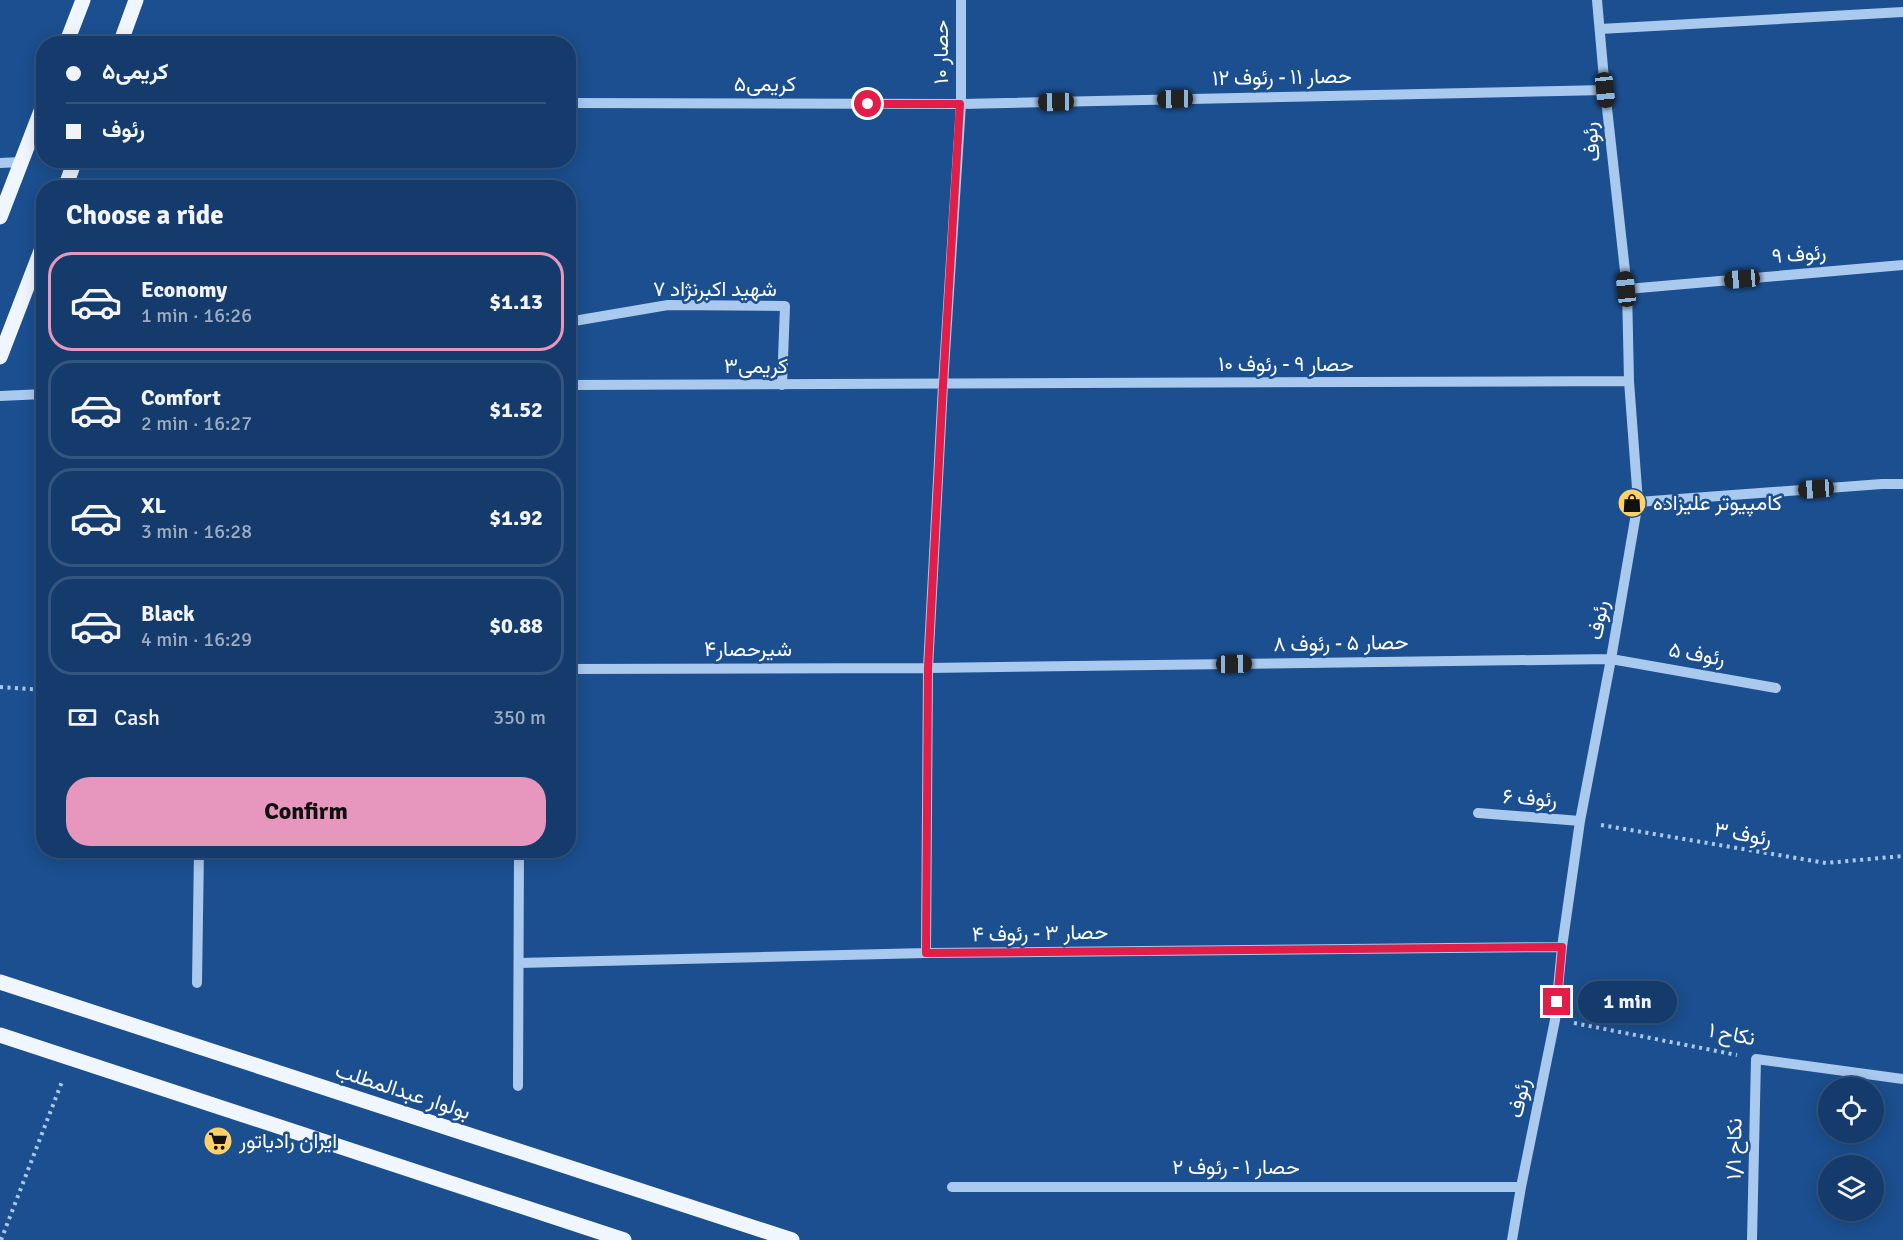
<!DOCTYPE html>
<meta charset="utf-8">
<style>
body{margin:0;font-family:Signika,Vazirmatn,sans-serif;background:#214673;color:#f1f3f6;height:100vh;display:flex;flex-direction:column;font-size:22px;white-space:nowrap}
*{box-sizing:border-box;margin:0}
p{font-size:20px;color:#9dadc1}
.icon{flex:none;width:33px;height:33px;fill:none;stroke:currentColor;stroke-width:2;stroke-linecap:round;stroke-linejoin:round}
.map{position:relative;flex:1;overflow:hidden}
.sheet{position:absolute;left:36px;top:180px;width:540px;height:678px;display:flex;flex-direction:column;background:#143b6b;border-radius:24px;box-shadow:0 3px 15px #0003,0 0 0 2px #33557e}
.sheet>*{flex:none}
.guide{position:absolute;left:36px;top:36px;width:540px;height:132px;border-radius:24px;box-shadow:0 3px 15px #0003,0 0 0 2px #33557e;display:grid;align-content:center;height:132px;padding:0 30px;background:#143b6b}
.tools{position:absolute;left:1818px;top:1077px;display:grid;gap:12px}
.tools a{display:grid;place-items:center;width:66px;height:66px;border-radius:50%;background:#143b6b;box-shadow:0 3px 15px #0003,0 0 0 2px #33557e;font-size:30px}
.end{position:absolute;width:27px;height:27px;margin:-14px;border:8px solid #e11d48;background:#fff;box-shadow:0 0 0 3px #fff}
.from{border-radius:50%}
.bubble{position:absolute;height:42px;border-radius:21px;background:#143b6b;box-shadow:0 3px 15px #0003,0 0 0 2px #33557e;font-size:20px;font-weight:700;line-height:42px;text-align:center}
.car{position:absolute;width:18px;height:36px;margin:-18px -9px;border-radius:8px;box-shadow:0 0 4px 2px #0007;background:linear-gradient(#222 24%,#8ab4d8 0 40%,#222 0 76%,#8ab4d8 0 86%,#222 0)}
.guide b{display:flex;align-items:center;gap:21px;height:57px;font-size:22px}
.guide b+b{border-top:2px solid #33557e}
.guide i{width:15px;height:15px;background:#f1f3f6}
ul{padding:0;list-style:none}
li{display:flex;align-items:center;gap:18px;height:99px;margin:0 12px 9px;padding:0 18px;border:3px solid #33557e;border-radius:24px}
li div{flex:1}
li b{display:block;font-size:22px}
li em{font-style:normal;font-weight:700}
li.active{border-color:#e797bd}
li>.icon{width:54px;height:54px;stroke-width:1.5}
h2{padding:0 30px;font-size:27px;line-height:72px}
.pay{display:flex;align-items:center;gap:15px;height:66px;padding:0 30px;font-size:22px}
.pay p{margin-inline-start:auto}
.cta{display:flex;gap:12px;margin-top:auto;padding:12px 30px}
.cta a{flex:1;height:69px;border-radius:24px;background:#e797bd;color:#111;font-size:24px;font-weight:700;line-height:69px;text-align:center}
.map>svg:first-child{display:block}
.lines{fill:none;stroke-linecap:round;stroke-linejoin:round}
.path{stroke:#a9c9ee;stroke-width:4;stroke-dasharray:3 4.5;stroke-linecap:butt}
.minor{stroke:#a9c9ee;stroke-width:10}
.major{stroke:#f0f6ff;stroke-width:15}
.route{stroke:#e11d48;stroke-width:8}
.labels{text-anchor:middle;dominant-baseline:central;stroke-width:5;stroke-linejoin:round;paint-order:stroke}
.street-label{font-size:21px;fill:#fff;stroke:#1b4f8f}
.poi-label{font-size:21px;fill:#fff;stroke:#1b4f8f;text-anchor:start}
</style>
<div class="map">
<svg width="1903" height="1240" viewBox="0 0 1903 1240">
<rect width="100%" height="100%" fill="#1b4f8f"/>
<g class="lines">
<path class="path" d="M0 687 44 690
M1601 825 1826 863 1903 856
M1574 1023 1737 1055
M1 1240 63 1079"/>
<path class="minor" d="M1600 29 1903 12
M568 103 961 104 1605 90
M0 163 21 162
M1627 289 1903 265
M568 322 668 305 785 306 782 385
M568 385 1629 381
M0 396 44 394
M1638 502 1882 484H1903
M568 669 928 668 1611 659 1776 688
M1478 813 1580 821
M926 953 928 668 943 385 961 104V0
M519 963 926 953 1562 947
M197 983 199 850
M518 1086 519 850
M952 1187H1521
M1512 1240 1521 1187 1555 1020 1562 947 1580 821 1611 659 1638 502 1629 381 1627 289 1605 90 1597 0
M1752 1240 1756 1059 1903 1079"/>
<path class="major" d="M66 44 83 0
M120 44 136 0
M65 188 75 160
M0 217 44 103
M0 357 44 243
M0 982 792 1240
M0 1035 624 1240"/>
</g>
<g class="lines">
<path class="route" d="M868 104H960L943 385 928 668 926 953 1562 947 1557 1002"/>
</g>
<defs>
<g id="shop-disc" transform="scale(1.5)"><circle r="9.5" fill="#ffd166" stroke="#1b4f8f"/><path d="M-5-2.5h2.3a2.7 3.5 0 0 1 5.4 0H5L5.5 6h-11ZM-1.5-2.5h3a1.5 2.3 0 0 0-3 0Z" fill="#111"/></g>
<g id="supermarket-disc" transform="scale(1.5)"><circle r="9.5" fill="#ffd166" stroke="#1b4f8f"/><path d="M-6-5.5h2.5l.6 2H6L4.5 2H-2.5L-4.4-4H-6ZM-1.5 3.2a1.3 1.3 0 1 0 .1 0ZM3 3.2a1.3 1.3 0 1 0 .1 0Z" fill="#111"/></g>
</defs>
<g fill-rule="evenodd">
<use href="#shop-disc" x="1632" y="503"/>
<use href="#supermarket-disc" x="218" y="1141"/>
</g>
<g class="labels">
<g class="street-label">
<text transform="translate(941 52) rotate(-90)">حصار ۱۰</text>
<text transform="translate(1282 77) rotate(-1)">حصار ۱۱ - رئوف ۱۲</text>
<text x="765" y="84">کریمی۵</text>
<text transform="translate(1591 142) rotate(-96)">رئوف</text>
<text transform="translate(1799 254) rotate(-5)">رئوف ۹</text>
<text x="715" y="289">شهید اکبرنژاد ۷</text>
<text x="1286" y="364">حصار ۹ - رئوف ۱۰</text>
<text x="756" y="366">کریمی۳</text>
<text transform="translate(1598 620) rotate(-80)">رئوف</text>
<text transform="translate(1341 643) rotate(-1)">حصار ۵ - رئوف ۸</text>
<text x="748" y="649">شیرحصار۴</text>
<text transform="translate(1697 654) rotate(10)">رئوف ۵</text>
<text transform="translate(1530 798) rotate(4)">رئوف ۶</text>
<text transform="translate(1743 834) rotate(10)">رئوف ۳</text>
<text transform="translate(1040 933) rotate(-1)">حصار ۳ - رئوف ۴</text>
<text transform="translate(1732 1034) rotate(11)">نکاح ۱</text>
<text transform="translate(403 1091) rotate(18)">بولوار عبدالمطلب</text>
<text transform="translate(1519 1098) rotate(-78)">رئوف</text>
<text transform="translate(1734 1149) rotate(-89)">نکاح ۱/۱</text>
<text x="1236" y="1167">حصار ۱ - رئوف ۲</text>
</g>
<g class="poi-label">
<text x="1653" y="503">کامپیوتر علیزاده</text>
<text x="239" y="1141">ایران رادیاتور</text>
</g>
</g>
</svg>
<div class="tools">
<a><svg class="icon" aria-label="locate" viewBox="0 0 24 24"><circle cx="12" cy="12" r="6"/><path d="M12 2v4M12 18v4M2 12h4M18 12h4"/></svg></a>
<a><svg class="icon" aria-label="layers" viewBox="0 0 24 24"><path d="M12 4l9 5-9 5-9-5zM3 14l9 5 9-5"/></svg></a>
</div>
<i class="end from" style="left:868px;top:104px"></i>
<i class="end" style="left:1557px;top:1002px"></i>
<div class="bubble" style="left:1578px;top:981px;width:99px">1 min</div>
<i class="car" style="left:1605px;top:90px;rotate:174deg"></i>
<i class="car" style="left:1175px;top:99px;rotate:269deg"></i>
<i class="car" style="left:1056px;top:102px;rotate:269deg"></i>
<i class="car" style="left:1742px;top:279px;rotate:265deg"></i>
<i class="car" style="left:1626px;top:289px;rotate:354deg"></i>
<i class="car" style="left:1816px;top:489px;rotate:266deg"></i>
<i class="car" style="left:1234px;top:664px;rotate:89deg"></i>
<div class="guide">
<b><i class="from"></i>کریمی۵</b>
<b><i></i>رئوف</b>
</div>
<section class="sheet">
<h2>Choose a ride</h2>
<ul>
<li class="active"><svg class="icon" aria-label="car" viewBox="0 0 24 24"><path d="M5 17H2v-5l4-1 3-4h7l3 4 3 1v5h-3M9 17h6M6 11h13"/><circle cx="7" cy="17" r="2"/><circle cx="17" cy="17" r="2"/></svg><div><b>Economy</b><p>1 min · 16:26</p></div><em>$1.13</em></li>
<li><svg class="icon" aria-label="car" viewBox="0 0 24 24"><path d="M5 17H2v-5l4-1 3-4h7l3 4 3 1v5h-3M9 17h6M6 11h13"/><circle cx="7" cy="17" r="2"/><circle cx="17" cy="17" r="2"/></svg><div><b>Comfort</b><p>2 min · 16:27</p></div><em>$1.52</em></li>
<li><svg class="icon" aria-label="car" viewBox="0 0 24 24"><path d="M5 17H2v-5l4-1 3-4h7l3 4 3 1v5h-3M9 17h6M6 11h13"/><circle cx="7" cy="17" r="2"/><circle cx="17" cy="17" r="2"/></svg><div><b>XL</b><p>3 min · 16:28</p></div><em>$1.92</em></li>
<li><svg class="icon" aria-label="car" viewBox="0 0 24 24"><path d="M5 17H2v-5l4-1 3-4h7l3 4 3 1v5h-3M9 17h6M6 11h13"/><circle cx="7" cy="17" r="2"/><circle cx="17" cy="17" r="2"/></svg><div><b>Black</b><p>4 min · 16:29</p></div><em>$0.88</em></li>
</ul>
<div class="pay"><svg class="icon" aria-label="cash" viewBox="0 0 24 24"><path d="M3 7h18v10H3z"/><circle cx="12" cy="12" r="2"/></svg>Cash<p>350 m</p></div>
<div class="cta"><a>Confirm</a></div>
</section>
</div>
